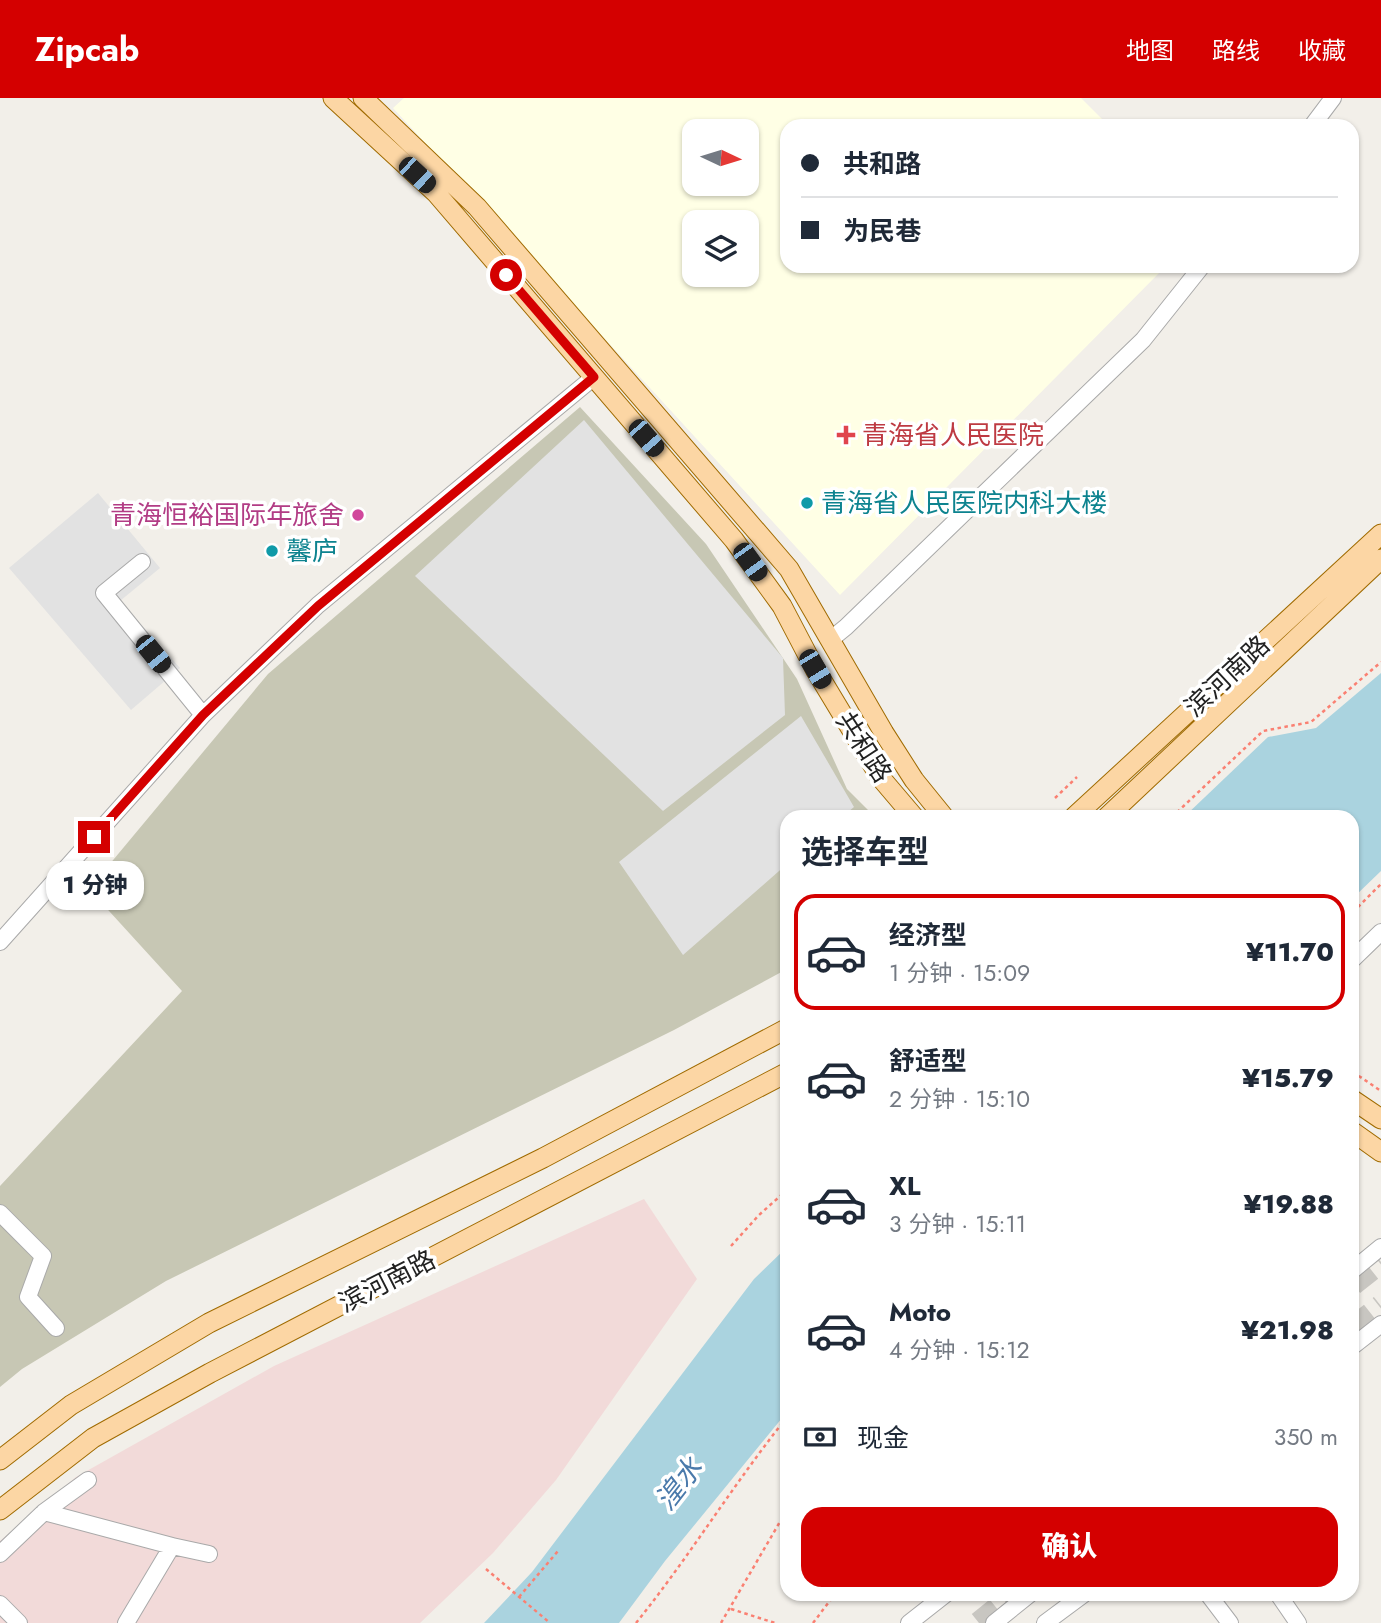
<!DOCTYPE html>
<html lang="zh">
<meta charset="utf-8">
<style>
body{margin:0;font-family:Jost,"Noto Sans SC",sans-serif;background:#f6f6f7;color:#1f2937;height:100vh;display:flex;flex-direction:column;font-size:26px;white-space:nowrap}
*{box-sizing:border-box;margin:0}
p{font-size:23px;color:#747a83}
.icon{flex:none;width:38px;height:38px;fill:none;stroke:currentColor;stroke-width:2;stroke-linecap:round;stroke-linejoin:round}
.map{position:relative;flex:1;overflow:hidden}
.side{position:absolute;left:780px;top:712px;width:579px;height:791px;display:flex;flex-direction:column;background:#fff;border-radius:21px;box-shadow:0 2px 5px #0004}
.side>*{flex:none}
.banner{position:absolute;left:780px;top:21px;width:579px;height:154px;border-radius:21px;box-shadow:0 2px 5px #0004;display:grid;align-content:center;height:154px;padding:0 21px;background:#fff}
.needle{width:46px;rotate:94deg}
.controls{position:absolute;left:682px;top:21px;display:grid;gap:14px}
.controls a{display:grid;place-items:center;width:77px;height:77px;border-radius:14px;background:#fff;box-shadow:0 2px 5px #0004;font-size:35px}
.end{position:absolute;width:32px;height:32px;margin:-16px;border:9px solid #d40000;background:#fff;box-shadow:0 0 0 4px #fff}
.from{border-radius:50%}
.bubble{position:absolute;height:49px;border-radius:21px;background:#fff;box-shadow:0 2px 5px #0004;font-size:23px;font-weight:800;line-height:49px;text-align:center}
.car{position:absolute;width:21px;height:42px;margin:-21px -10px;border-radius:9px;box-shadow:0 0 5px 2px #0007;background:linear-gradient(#222 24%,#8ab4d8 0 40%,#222 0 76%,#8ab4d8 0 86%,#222 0)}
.banner b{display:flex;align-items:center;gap:24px;height:66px;font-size:26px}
.banner b+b{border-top:2px solid #e0e1e3}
.banner i{width:18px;height:18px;background:#1f2937}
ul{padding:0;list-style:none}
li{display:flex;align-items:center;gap:21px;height:116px;margin:0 14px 10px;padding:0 7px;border:4px solid transparent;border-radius:21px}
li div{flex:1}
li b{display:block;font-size:26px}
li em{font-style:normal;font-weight:800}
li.current{border-color:#d40000}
li>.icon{width:63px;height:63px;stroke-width:1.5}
h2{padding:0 21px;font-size:32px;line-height:84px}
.pay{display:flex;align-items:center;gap:18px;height:77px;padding:0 21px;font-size:26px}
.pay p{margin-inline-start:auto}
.action{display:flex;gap:14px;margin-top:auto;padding:14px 21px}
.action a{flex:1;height:80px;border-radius:21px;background:#d40000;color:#fff;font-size:28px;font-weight:800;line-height:80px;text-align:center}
header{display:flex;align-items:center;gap:42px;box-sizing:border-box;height:98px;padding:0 35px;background:#d40000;color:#fff}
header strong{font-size:33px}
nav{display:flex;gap:38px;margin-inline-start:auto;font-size:24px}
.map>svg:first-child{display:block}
.commercial{fill:#f2dad9}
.education{fill:#ffffe5;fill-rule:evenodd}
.construction{fill:#c7c7b4}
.parking{fill:#e2e2e2}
.water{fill:#aad3df}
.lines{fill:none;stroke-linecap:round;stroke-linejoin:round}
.highway-tunnel{stroke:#c8c6c1;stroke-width:23;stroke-dasharray:23 11;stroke-linecap:butt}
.minor-casing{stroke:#a9a9a9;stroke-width:18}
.major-casing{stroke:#a06b00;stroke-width:21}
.path{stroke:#fa8072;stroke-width:2.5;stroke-dasharray:3.5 3.5;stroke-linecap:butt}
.minor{stroke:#fff;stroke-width:16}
.major{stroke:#fcd6a4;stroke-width:19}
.route{stroke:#d40000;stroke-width:9}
.health-dot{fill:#e0444e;stroke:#fff;stroke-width:2.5}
.culture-dot{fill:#0f9aa8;stroke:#fff;stroke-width:2.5}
.hotel-dot{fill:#d1479c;stroke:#fff;stroke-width:2.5}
.labels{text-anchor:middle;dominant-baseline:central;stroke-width:7;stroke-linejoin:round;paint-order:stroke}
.health-label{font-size:26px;fill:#be3a42;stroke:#fff;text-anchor:start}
.culture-label{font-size:26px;fill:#0d838f;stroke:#fff;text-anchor:start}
.hotel-label{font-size:26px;fill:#b23c85;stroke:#fff;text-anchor:end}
.street-label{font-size:26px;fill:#222;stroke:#fff}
.water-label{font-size:28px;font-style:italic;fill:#4a7aab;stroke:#fff}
</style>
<header>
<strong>Zipcab</strong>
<nav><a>地图</a><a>路线</a><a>收藏</a></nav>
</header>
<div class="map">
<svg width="1381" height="1525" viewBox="0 0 1381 1525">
<rect width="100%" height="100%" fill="#f2efe9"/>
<path class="commercial" d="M644 1101 697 1181 556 1382 493 1455 420 1525H0V1443L76 1379 274 1268Z"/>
<path class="education" d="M404 0H1081L1109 28H788V168H1166L840 497 393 10ZM695 33H747V86H695ZM695 124H747V177H695Z"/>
<path class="construction" d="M580 309 706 446 797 581 847 691 875 719H788L787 871 674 932 166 1183 22 1271 0 1289V1088L182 893 89 791 268 576Z"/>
<path class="parking" d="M584 322 783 560 785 617 663 713 415 478Z
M98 395 160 470 120 503 180 570 131 612 9 470Z
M801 618 854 709 842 719H788L787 766 683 857 619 764Z"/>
<path class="water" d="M1381 575V773L1353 800V719H1184L1268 639 1316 630Z
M787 1149V1314L665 1463 619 1525H484L532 1474 754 1181Z"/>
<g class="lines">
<path class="highway-tunnel" d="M1353 1186 1381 1164
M1353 1230 1381 1208
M979 1525 1015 1496"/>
<g class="minor-casing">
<path id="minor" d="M1312 28 1333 0
M142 464 104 495 203 617
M830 542 846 529 1143 242 1202 168
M0 844 203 617 318 507 594 279
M1353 861 1381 834
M0 1115 43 1158 28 1199 56 1230
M1353 1172 1381 1149
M1353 1248 1381 1226
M44 1414 172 1448 209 1456
M0 1456 44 1414 88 1382
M1208 1496 1230 1525
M1278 1496 1298 1525
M0 1506 19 1525
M126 1525 172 1448
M909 1525 946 1496
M994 1525 1030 1496
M1045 1525 1084 1496"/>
</g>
<g class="major-casing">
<path id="major" d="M333 0 436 95 734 442 782 508 815 571 880 679 914 719
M363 0 477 109 789 471 884 635 914 682 944 719
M1074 719 1381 436
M1107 719 1381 461
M1353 1002 1381 1021
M1353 1034 1381 1054
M0 1362 71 1307 209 1225 543 1060 788 930
M0 1412 93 1340 210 1275 788 974"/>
</g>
<path class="path" d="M1055 700 1077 679
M1172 719 1263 633 1311 624 1381 564
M1353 814 1381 786
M1353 974 1381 993
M731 1148 759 1117 788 1091
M486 1471 550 1525
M519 1499 558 1453
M731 1511 775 1525
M636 1525C690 1458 734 1385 788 1318
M721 1525 788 1410
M813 1525 835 1496"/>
<use href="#minor" class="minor"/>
<use href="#major" class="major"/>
</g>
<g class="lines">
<path class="route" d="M94 739 203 617 318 508 594 279 506 177"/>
</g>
<path class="health-dot" d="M842.5 326.5h7v7h7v7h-7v7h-7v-7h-7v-7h7z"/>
<g class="culture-dot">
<circle cx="807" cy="405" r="7"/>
<circle cx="272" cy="453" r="7"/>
</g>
<circle class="hotel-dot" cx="358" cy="417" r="7"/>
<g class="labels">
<g class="health-label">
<text x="862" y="337">青海省人民医院</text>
</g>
<g class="culture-label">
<text x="821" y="405">青海省人民医院内科大楼</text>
<text x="286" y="453">馨庐</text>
</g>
<g class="hotel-label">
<text x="344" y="417">青海恒裕国际年旅舍</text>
</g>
<g class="street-label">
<text transform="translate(1227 578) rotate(-43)">滨河南路</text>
<text transform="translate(864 649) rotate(57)">共和路</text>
<text transform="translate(387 1183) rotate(-27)">滨河南路</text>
</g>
<g class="water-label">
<text transform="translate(679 1386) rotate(-52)">湟水</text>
</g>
</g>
</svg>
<div class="controls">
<a><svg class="needle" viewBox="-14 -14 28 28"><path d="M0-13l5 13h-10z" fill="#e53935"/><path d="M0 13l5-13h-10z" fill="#747a83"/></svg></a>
<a><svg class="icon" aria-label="layers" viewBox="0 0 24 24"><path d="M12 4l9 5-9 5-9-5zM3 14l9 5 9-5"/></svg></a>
</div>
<i class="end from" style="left:506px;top:177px"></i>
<i class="end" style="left:94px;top:739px"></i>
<div class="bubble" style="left:46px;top:763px;width:98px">1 分钟</div>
<i class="car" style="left:417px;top:77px;rotate:133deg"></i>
<i class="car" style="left:646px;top:340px;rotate:139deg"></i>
<i class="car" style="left:750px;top:464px;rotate:144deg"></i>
<i class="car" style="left:153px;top:556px;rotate:141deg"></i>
<i class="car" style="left:815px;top:571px;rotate:149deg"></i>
<div class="banner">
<b><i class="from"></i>共和路</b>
<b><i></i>为民巷</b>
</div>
<section class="side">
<h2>选择车型</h2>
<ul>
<li class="current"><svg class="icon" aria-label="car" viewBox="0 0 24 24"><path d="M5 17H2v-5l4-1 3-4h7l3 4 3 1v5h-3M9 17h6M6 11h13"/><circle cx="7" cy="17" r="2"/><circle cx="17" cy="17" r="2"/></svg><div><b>经济型</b><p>1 分钟 · 15:09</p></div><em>¥11.70</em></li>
<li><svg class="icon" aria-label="car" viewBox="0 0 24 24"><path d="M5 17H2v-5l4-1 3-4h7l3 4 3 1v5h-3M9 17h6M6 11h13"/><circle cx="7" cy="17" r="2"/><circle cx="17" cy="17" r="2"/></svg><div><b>舒适型</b><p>2 分钟 · 15:10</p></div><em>¥15.79</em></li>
<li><svg class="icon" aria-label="car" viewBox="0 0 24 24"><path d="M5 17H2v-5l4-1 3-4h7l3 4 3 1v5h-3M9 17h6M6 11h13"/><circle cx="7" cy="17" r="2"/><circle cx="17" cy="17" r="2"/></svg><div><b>XL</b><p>3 分钟 · 15:11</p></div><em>¥19.88</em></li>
<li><svg class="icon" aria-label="car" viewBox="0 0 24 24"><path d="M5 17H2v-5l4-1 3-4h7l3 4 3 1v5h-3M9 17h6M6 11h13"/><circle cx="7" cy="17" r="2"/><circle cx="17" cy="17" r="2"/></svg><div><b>Moto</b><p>4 分钟 · 15:12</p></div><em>¥21.98</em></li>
</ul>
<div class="pay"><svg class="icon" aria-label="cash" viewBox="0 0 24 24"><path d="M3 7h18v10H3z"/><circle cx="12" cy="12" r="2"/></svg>现金<p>350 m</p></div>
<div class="action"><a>确认</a></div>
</section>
</div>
